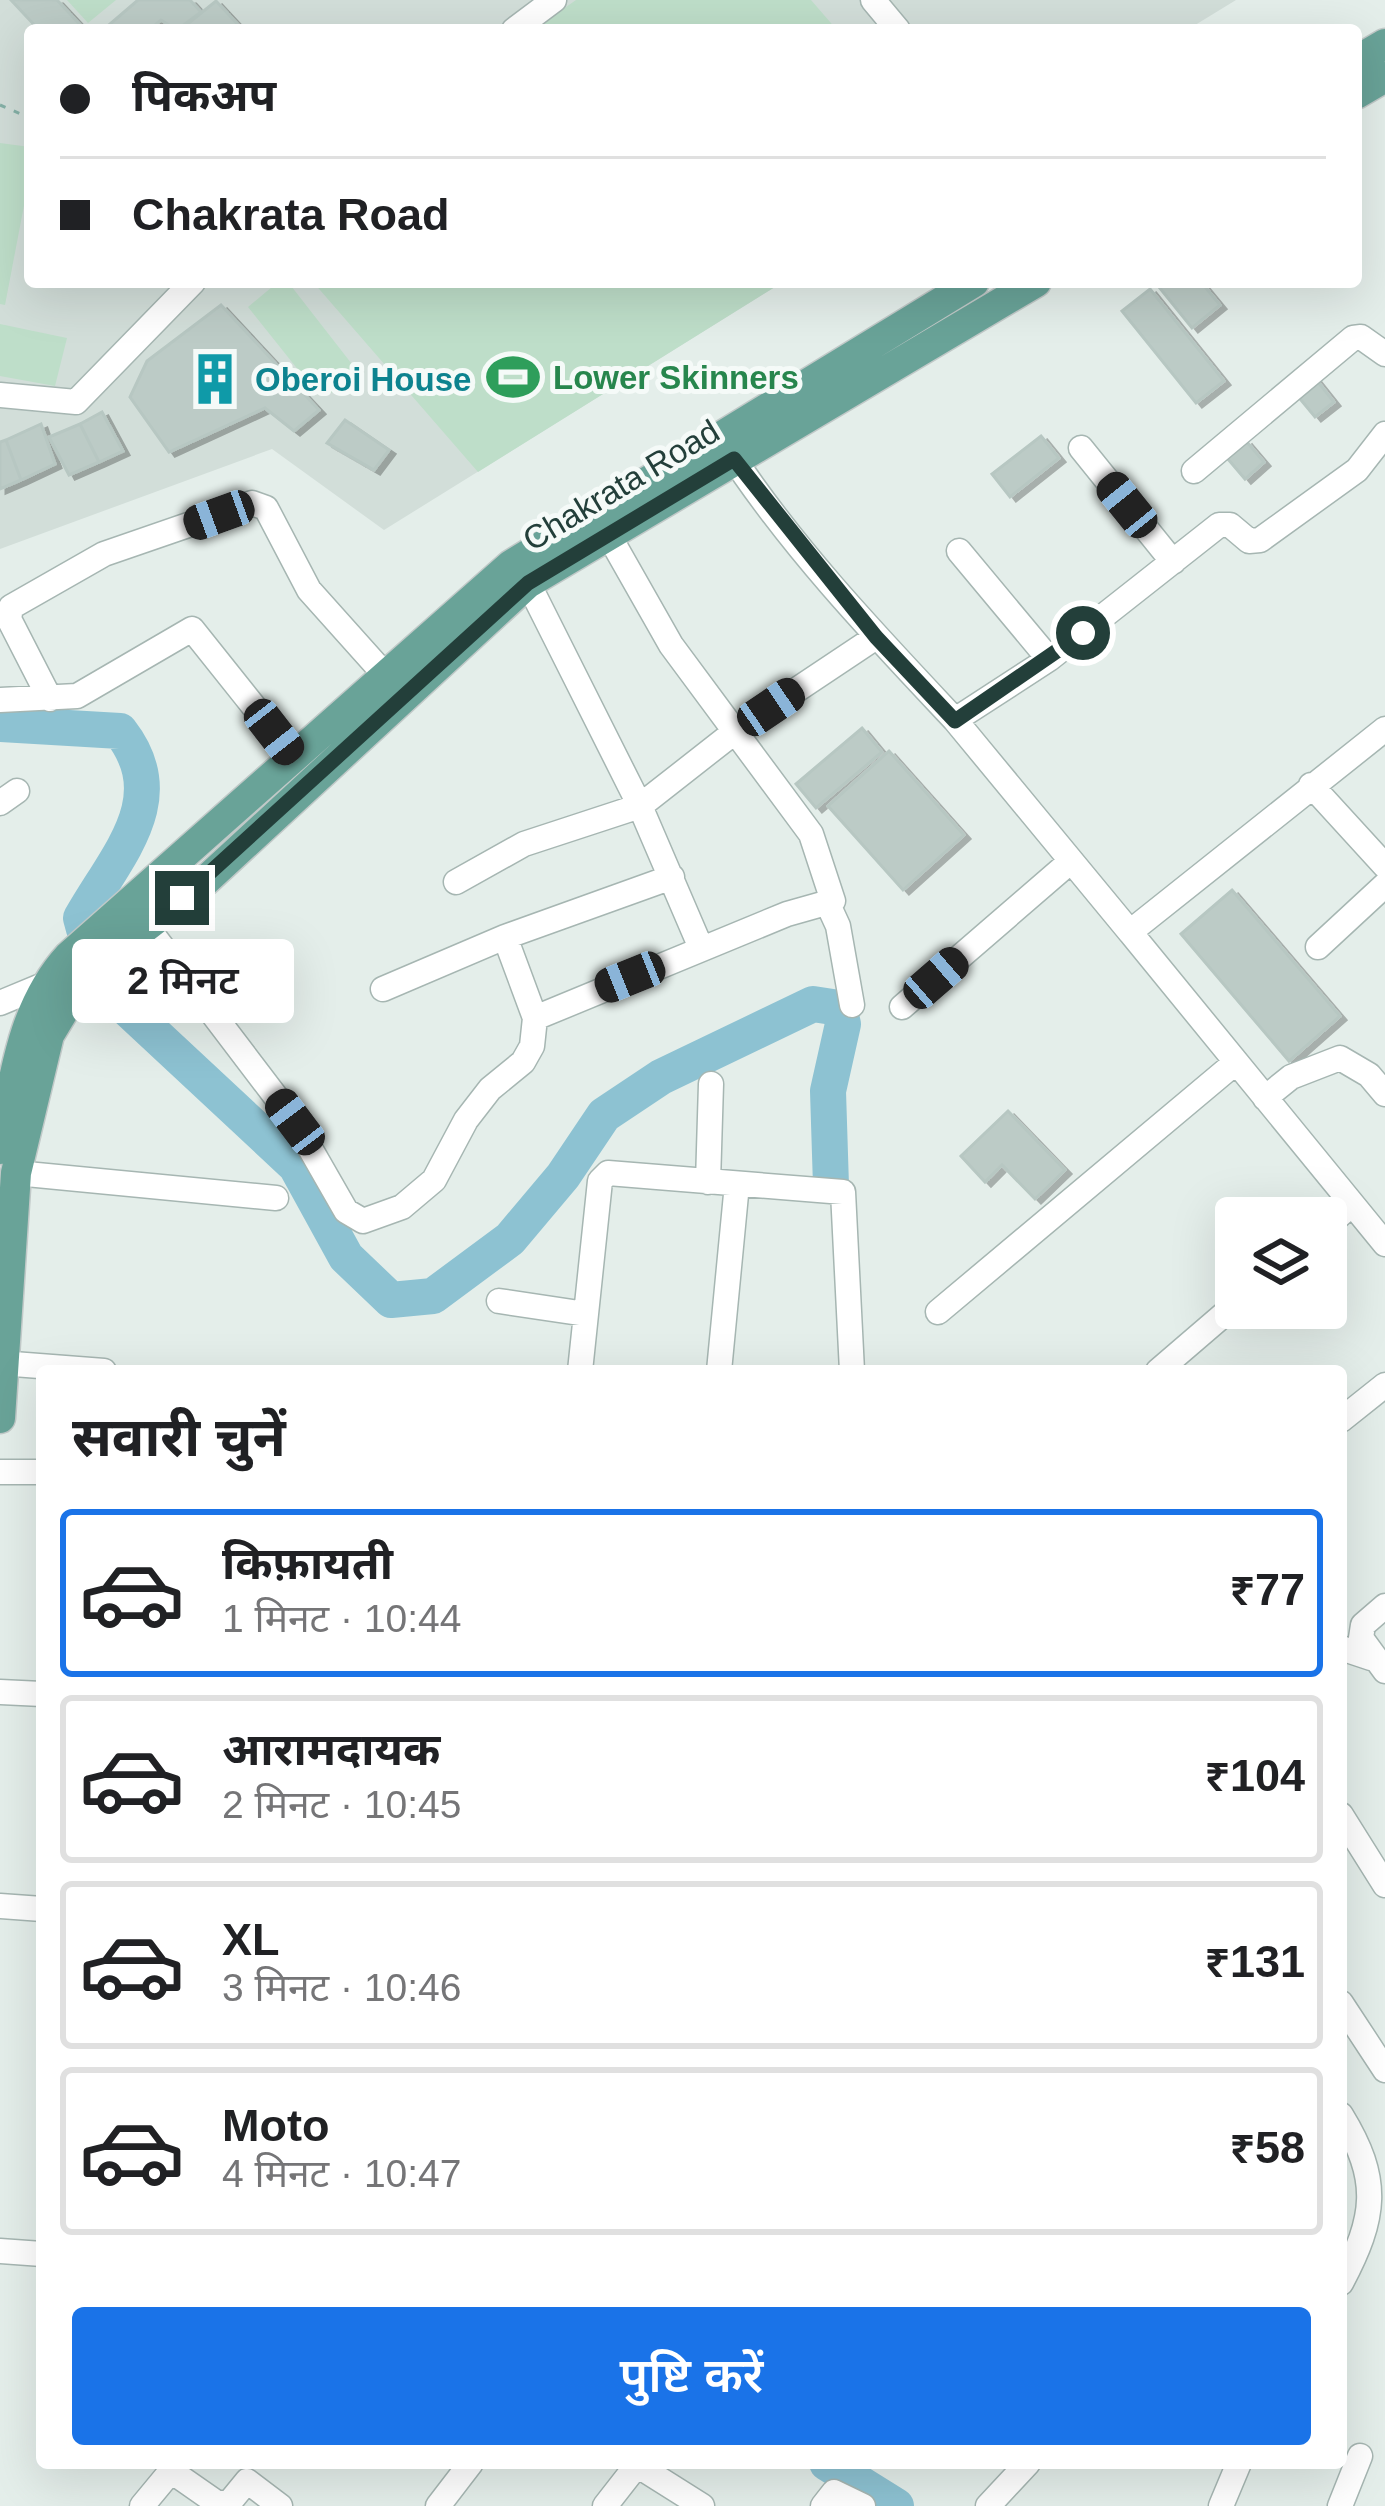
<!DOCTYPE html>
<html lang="hi">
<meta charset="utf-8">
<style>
body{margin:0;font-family:Helvetica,"Noto Sans Devanagari",sans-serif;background:#f2f2f2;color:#202124;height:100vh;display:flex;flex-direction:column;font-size:45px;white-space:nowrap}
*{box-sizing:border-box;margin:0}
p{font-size:39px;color:#757577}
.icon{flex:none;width:66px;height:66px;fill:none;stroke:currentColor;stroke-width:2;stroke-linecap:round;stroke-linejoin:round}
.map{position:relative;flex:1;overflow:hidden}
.sheet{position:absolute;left:36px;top:1365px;width:1311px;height:1104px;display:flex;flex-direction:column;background:#fff;border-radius:12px;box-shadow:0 12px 48px #0002}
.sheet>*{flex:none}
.banner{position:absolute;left:24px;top:24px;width:1338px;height:264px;border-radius:12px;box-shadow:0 12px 48px #0002;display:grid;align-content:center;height:264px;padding:0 36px;background:#fff}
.fabs{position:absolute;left:1215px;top:1197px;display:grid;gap:24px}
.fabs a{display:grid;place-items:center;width:132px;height:132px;border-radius:12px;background:#fff;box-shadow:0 12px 48px #0002;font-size:60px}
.end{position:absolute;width:54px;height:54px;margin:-27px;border:15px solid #233f3a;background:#fff;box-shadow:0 0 0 6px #fff}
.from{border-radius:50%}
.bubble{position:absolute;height:84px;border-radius:12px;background:#fff;box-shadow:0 12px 48px #0002;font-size:39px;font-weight:600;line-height:84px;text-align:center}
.car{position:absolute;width:36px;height:72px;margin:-36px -18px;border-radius:15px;box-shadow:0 0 9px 3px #0007;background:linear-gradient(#222 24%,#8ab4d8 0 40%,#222 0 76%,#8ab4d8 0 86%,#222 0)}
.banner b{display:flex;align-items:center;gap:42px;height:114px;font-size:45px}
.banner b+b{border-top:3px solid #e0e0e0}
.banner i{width:30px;height:30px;background:#202124}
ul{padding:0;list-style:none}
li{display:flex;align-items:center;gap:36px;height:168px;margin:0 24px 18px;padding:0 12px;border:6px solid #e0e0e0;border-radius:12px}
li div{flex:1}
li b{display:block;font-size:45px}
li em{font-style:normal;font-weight:600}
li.active{border-color:#1a73e8}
li>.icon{width:108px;height:108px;stroke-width:1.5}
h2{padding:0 36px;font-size:54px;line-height:144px}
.cta{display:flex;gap:24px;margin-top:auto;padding:24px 36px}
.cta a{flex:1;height:138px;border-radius:12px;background:#1a73e8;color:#fff;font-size:48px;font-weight:600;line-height:138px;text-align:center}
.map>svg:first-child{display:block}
.built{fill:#d2ded9}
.green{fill:#bedec9}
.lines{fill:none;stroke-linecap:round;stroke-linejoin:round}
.river{stroke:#8dc2d2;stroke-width:36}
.building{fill:#bccbc6;stroke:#b7c7c2;stroke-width:3;filter:url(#shadow)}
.minor-casing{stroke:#a6b6b2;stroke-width:27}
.major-casing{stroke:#c1c9c8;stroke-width:33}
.path{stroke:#85b1a7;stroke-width:3;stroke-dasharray:6 9;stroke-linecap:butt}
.minor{stroke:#fff;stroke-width:24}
.major{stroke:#69a398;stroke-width:30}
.route{stroke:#233f3a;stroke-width:15}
.labels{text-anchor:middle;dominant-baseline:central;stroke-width:10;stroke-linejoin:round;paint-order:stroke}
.leisure-label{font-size:33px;font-weight:bold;fill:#27864d;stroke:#f5faf8;text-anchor:start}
.culture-label{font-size:33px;font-weight:bold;fill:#0d838f;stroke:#f5faf8;text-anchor:start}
.street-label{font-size:33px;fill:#233f3a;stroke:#f5faf8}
</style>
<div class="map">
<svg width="1385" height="2506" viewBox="0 0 1385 2506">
<defs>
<filter id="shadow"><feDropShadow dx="6" dy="4" stdDeviation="0" flood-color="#0004"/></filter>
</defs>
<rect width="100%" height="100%" fill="#e4eeea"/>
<path class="built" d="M0 0H1236L1187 30H30V282H783L384 530 272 449 0 549Z"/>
<path class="green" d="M67 0H116L88 23Z
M576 0H811L837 30H533Z
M0 143 30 147V174L5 305 0 304Z
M278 282H288L355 368 348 394 315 391 248 307Z
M313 282H783L478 472Z
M0 324 67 338 55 386 0 376Z"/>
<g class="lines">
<path class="river" d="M0 724 120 731C173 799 118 853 81 918L84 929
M108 978 119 1001 296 1166 346 1257 391 1300 433 1296 510 1239 563 1176 604 1115 661 1077 813 1004 839 1008 843 1024 828 1091 831 1186
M827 2463 896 2506"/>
</g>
<path class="building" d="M11 0H57L85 30H39Z
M138 0H190L201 12 177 30 161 20 149 30H103Z
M216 1 243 30H180Z
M1166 282H1201L1220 305 1192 328 1159 287Z
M1150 289 1224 381 1196 403 1122 311Z
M221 305 319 410 294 431 265 408 169 452 130 397 147 361Z
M1310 372 1334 402 1315 417 1291 388Z
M102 412 123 451 99 462 80 424Z
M345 420 389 450 374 470 327 443Z
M41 424 55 464 21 480 6 440Z
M80 424 99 462 69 475 49 437Z
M1041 436 1059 458 1010 497 992 474Z
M6 440 21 480 0 489V442Z
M1246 441 1264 462 1245 479 1227 458Z
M862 728 882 752 816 808 796 784Z
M889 751 964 835 903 890 828 806Z
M1232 890 1340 1016 1289 1061 1181 934Z
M1008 1111 1065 1170 1035 1199 1002 1165 985 1182 961 1156Z"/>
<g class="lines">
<g class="minor-casing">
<path id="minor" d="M873 0 898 30
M514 30 554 0
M0 395 76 402 193 282
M1081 448 1173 562
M728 450C792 548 875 635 955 720L1049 659 1219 525H1230L1249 541 1260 540 1357 470 1385 434
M1194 471 1353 338 1361 337 1385 354
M959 551 1049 659
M528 583 640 806 701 948
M50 699 9 619 11 607 104 554 252 503 266 508 309 590 386 676
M0 700 77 696 192 629 295 758
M771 707 876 637
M955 720 1130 932 1385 729
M1311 785 1385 866
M0 803 17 791
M456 882 524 844 640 806 737 730
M827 902 838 926 852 1005
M137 914 295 1122 346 1211 363 1221 402 1207 434 1180 466 1120 490 1089 523 1062 532 1046 535 1018 787 914 833 901 811 834 671 645 608 534
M1130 932 1385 1244
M1318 947 1385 885
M383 989 505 937
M0 1003 53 981
M902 1007 1071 861
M535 1018 505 937 672 877
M1265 1098 1291 1077 1340 1058 1369 1075 1385 1094
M16 1173 276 1198
M708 1182 711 1084
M1326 1227 1352 1204
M499 1301 586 1314
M938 1312 1235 1063
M0 1363 104 1371
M580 1371 600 1181 608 1173 843 1192 852 1371
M719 1371 737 1184
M1158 1371 1236 1304
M1341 1420 1385 1385
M0 1472H42
M1385 1606 1363 1625 1361 1638 1385 1671
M1341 1648 1371 1658
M0 1692 42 1694
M1341 1815 1385 1885
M0 1906 42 1909
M1341 2003 1385 2070
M1341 2115C1381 2180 1376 2217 1341 2283
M0 2251 42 2254
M142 2506 171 2471 217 2503H229L247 2481 280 2506
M438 2506 471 2463
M605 2506 637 2465 702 2506
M823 2506 834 2492 863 2506
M988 2506 1028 2463
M1221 2506 1239 2463
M1340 2506 1360 2456"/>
</g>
<g class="major-casing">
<path id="major" d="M1356 61 1385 44
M1356 94 1385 77
M0 1149C14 1081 21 1008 69 956L511 565 974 282
M0 1418 16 1173 49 1035 87 972 205 881 528 583 1036 282"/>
</g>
<path class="path" d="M0 105 30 118"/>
<use href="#minor" class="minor"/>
<use href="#major" class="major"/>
</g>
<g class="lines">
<path class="route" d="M182 898 528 583 734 459 876 637 955 721 1083 633"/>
</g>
<defs>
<g id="stadium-bare" transform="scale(4.14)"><path d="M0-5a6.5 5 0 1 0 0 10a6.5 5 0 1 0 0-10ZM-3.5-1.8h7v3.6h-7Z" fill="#2e9e5b" stroke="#f5faf8" stroke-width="2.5" paint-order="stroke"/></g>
<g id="building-bare" transform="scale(4.14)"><path d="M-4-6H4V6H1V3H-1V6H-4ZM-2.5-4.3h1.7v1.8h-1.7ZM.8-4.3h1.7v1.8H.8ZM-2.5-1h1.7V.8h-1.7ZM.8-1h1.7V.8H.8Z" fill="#0f9aa8" stroke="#f5faf8" stroke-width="2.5" paint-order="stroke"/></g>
</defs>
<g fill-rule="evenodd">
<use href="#stadium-bare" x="513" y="377"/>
<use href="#building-bare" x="215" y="379"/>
</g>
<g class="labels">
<g class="leisure-label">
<text x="553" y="377">Lower Skinners</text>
</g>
<g class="culture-label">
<text x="255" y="379">Oberoi House</text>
</g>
<g class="street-label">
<text transform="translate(621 485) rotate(-31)">Chakrata Road</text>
</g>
</g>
</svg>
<div class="fabs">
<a><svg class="icon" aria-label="layers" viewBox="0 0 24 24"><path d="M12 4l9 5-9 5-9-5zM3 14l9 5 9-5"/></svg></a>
</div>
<i class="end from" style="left:1083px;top:633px"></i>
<i class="end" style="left:182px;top:898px"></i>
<div class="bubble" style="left:72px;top:939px;width:222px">2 मिनट</div>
<i class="car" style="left:1127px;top:505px;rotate:321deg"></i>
<i class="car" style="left:219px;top:515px;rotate:250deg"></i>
<i class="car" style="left:771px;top:707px;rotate:56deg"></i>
<i class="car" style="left:274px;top:732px;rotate:142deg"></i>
<i class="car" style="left:630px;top:977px;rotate:248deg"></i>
<i class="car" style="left:936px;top:978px;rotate:49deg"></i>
<i class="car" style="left:295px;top:1122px;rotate:323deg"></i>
<div class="banner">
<b><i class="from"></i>पिकअप</b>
<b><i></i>Chakrata Road</b>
</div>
<section class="sheet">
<h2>सवारी चुनें</h2>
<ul>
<li class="active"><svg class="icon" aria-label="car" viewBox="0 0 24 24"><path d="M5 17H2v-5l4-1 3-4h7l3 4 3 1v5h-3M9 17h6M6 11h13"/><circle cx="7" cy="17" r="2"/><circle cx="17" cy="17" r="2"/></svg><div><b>किफ़ायती</b><p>1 मिनट · 10:44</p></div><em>₹77</em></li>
<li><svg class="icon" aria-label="car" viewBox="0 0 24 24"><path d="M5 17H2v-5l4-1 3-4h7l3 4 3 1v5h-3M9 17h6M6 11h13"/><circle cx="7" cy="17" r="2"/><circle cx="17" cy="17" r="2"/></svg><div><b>आरामदायक</b><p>2 मिनट · 10:45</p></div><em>₹104</em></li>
<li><svg class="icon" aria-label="car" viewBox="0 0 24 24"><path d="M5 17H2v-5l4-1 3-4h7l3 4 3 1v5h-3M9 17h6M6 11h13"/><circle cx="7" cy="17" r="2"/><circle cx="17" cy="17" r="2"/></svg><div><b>XL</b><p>3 मिनट · 10:46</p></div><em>₹131</em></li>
<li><svg class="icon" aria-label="car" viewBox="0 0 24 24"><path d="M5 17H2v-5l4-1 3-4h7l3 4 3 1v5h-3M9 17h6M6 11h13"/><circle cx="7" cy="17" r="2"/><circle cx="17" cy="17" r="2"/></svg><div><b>Moto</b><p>4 मिनट · 10:47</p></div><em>₹58</em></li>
</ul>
<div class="cta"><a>पुष्टि करें</a></div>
</section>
</div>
